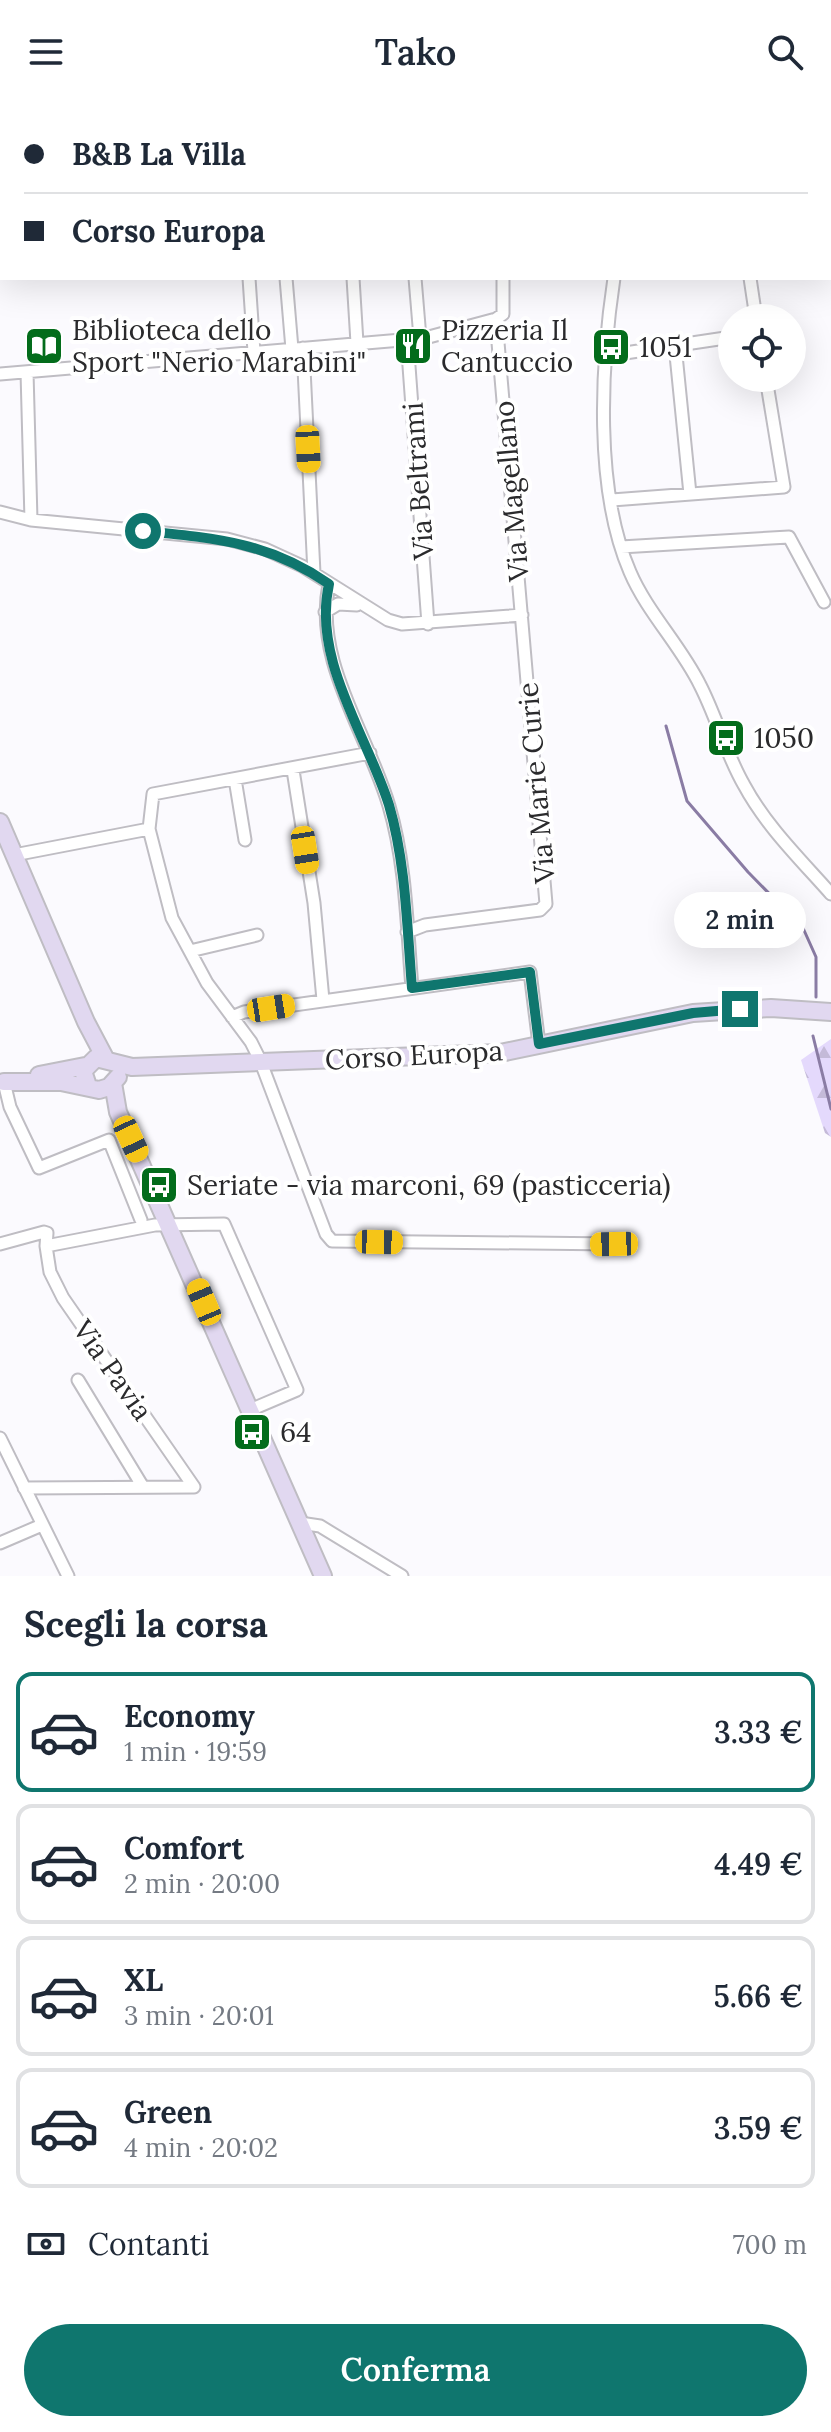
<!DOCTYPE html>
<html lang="it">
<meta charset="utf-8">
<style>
body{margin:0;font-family:Lora,serif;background:#f6f6f7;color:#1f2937;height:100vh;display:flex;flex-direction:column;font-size:30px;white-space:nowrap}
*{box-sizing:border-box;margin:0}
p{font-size:26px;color:#747a83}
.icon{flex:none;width:44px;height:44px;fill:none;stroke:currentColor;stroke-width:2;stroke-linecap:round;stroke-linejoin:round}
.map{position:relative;height:1472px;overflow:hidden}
.side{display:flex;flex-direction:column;background:#fff;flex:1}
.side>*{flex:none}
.guide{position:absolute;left:0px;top:0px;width:832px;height:176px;box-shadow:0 8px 32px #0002;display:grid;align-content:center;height:176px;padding:0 24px;background:#fff}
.tools{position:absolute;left:718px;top:200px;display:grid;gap:16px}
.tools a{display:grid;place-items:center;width:88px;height:88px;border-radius:50%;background:#fff;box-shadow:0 8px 32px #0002;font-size:40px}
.end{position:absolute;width:36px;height:36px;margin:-18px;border:10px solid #0f766e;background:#fff;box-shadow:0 0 0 4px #fff}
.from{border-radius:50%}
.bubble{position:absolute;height:56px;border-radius:28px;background:#fff;box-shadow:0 8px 32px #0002;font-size:26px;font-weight:600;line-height:56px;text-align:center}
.car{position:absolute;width:24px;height:48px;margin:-24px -12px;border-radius:10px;box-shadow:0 0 6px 2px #0007;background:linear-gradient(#f5c518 24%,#345 0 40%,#f5c518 0 76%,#345 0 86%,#f5c518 0)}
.guide b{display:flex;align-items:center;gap:28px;height:76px;font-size:30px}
.guide b+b{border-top:2px solid #e0e1e3}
.guide i{width:20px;height:20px;background:#1f2937}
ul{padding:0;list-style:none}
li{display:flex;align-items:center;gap:24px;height:120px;margin:0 16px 12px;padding:0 8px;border:4px solid #e0e1e3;border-radius:16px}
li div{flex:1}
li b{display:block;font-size:30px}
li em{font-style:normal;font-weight:600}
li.current{border-color:#0f766e}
li>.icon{width:72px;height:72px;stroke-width:1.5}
h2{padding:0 24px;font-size:36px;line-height:96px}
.pay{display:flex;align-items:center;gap:20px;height:88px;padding:0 24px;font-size:30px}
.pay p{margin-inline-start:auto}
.cta{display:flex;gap:16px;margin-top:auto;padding:16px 24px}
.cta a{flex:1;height:92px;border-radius:48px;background:#0f766e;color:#fff;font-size:32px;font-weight:600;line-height:92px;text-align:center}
header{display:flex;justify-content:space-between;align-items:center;height:104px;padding:0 24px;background:#fff;font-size:36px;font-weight:600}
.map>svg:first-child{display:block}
.forest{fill:url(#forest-firs)}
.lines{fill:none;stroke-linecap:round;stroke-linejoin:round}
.stream{stroke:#8a7ca4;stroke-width:3}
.street-casing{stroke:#bfbdc3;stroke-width:15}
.secondary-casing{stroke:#bfbdc3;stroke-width:20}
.street{stroke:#fff;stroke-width:11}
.secondary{stroke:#e1d8f0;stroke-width:16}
.rail-casing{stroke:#88878a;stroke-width:6}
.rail{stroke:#fff;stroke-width:3;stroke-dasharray:9;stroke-linecap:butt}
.route{stroke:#0f766e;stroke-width:10}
.labels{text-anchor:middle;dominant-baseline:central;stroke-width:8;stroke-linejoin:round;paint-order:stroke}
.poi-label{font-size:28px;fill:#2a2a2c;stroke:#fff;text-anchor:start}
.street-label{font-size:28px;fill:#2a2a2c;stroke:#fff}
</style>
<header><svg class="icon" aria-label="menu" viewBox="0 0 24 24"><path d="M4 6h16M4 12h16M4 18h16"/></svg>Tako<svg class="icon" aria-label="search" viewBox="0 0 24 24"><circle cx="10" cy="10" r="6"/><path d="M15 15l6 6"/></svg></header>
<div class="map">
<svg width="831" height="1472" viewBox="0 0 831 1472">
<defs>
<pattern id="forest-firs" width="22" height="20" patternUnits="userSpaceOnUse" patternTransform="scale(2)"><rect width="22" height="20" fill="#e4d9fc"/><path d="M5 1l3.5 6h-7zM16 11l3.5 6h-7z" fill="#c4bad8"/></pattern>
</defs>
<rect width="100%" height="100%" fill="#fbfafe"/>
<path class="forest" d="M831 935V1033L825 1029 801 956Z"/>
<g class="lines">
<path class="stream" d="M666 622 687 697 748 768 803 824 816 853V893
M813 932 831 1005"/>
<g class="street-casing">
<path id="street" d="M618 0V2
M249 174 254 248
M286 174 292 245
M353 174 357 239
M415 174 420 234
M614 174C601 261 594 385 630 468 647 508 681 542 700 581 717 614 726 650 744 681 766 722 800 755 831 790
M750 174 756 214
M407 235 428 520
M675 241 690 390
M303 244 314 469
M605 252 732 233
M27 268 31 416
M0 270 425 234 496 215 503 210V174
M612 396 784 383 766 274
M0 408 31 416 227 435 265 445 302 462 388 516 402 520 522 511
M621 443 789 433 824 498
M329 480C313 557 368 630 389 702 406 759 407 824 412 884
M325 508 338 500 357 501
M370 649 153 690 149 725 172 814 207 879 251 938 260 956 326 1130 332 1137 614 1140
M293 666 314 799 323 896
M235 675 245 736
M14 751 149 725
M407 828 425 821 540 806 546 800 496 215
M190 847 257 831
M232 913 244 908 530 868 539 940
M4 978 10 1003 39 1064 109 1036 141 1116
M0 1140 44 1128 47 1129 46 1142 155 1121 224 1120 297 1286 250 1306
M46 1142 50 1168 63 1194 194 1383
M78 1276 143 1383
M0 1334 68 1472
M24 1384 194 1383
M300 1419 320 1422 402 1472
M0 1439 42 1421"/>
</g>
<g class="secondary-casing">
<path id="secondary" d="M6 2 23 0
M0 718 86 918 105 954
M39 971 85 962
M4 978H61L99 986 109 983 118 973
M113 979 118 1008 323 1472
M88 982 83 967 96 954 132 963 500 949 693 909 771 904 831 908"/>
</g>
<use href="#street" class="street"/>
<use href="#secondary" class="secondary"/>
<g class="rail-casing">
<path id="rail" d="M453 2 459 0
M0 155 2 154"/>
</g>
<use href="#rail" class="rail"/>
</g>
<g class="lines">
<path class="route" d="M143 427C215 434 268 438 329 480 312 556 367 631 389 701 406 759 407 824 412 884L530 868 539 940 693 909 740 905"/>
</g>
<defs>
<g id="library-square" transform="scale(2)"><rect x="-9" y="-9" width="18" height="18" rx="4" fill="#036c1b" stroke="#fff"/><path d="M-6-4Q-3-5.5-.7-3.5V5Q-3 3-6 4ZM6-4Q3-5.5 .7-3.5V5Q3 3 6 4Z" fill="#fff"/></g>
<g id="restaurant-square" transform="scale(2)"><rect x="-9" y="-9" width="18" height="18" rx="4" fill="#036c1b" stroke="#fff"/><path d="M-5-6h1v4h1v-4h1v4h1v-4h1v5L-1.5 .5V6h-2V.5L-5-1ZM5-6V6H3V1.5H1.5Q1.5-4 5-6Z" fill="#fff"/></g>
<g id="bus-square" transform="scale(2)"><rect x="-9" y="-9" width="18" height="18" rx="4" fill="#036c1b" stroke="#fff"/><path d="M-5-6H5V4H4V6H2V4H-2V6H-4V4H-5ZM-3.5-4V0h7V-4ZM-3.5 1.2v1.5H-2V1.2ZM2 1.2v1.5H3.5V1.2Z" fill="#fff"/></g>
</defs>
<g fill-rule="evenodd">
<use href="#library-square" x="44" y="242"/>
<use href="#restaurant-square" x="413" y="242"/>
<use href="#bus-square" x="611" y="243"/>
<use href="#bus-square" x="726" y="634"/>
<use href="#bus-square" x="159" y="1081"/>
<use href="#bus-square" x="252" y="1328"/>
</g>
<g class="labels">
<g class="poi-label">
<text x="72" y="226">Biblioteca dello<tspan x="72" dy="32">Sport "Nerio Marabini"</tspan></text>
<text x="441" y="226">Pizzeria Il<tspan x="441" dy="32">Cantuccio</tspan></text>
<text x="639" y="243">1051</text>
<text x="754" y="634">1050</text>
<text x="187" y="1081">Seriate - via marconi, 69 (pasticceria)</text>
<text x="280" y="1328">64</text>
</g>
<g class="street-label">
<text transform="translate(418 377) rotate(-94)">Via Beltrami</text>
<text transform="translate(511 387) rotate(-95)">Via Magellano</text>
<text transform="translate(536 679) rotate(-95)">Via Marie Curie</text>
<text transform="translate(414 951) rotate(-3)">Corso Europa</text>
<text transform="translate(113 1266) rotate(55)">Via Pavia</text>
</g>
</g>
</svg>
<div class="tools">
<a><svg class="icon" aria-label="locate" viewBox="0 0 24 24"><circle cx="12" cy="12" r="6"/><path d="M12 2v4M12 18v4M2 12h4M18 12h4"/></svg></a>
</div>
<i class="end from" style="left:143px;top:427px"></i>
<i class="end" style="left:740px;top:905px"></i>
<div class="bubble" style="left:674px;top:788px;width:132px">2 min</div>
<i class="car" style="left:308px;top:345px;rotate:177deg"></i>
<i class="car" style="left:305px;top:746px;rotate:171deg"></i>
<i class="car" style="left:271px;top:904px;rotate:81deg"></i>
<i class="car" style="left:131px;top:1035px;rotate:155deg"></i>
<i class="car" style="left:379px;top:1138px;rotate:91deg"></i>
<i class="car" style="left:614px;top:1140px;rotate:269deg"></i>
<i class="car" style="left:204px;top:1198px;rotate:337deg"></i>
<div class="guide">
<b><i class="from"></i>B&amp;B La Villa</b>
<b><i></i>Corso Europa</b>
</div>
</div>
<section class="side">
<h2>Scegli la corsa</h2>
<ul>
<li class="current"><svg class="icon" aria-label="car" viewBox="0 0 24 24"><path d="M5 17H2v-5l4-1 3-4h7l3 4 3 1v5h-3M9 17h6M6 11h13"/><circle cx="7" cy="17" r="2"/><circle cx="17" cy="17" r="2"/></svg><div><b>Economy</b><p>1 min · 19:59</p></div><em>3.33 €</em></li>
<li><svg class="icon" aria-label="car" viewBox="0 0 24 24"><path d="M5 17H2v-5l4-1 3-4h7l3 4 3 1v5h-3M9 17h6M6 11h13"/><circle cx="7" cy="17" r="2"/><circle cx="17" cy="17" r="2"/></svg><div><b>Comfort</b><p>2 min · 20:00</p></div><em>4.49 €</em></li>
<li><svg class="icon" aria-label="car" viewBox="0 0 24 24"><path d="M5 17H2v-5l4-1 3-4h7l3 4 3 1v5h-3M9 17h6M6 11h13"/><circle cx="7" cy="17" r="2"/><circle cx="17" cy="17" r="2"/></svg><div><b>XL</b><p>3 min · 20:01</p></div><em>5.66 €</em></li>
<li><svg class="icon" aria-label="car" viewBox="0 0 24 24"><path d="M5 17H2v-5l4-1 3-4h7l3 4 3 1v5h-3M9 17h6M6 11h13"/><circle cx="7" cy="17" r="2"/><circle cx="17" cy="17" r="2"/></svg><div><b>Green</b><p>4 min · 20:02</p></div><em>3.59 €</em></li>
</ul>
<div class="pay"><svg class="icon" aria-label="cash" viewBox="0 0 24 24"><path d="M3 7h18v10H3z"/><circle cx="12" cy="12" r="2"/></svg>Contanti<p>700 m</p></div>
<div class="cta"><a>Conferma</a></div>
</section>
